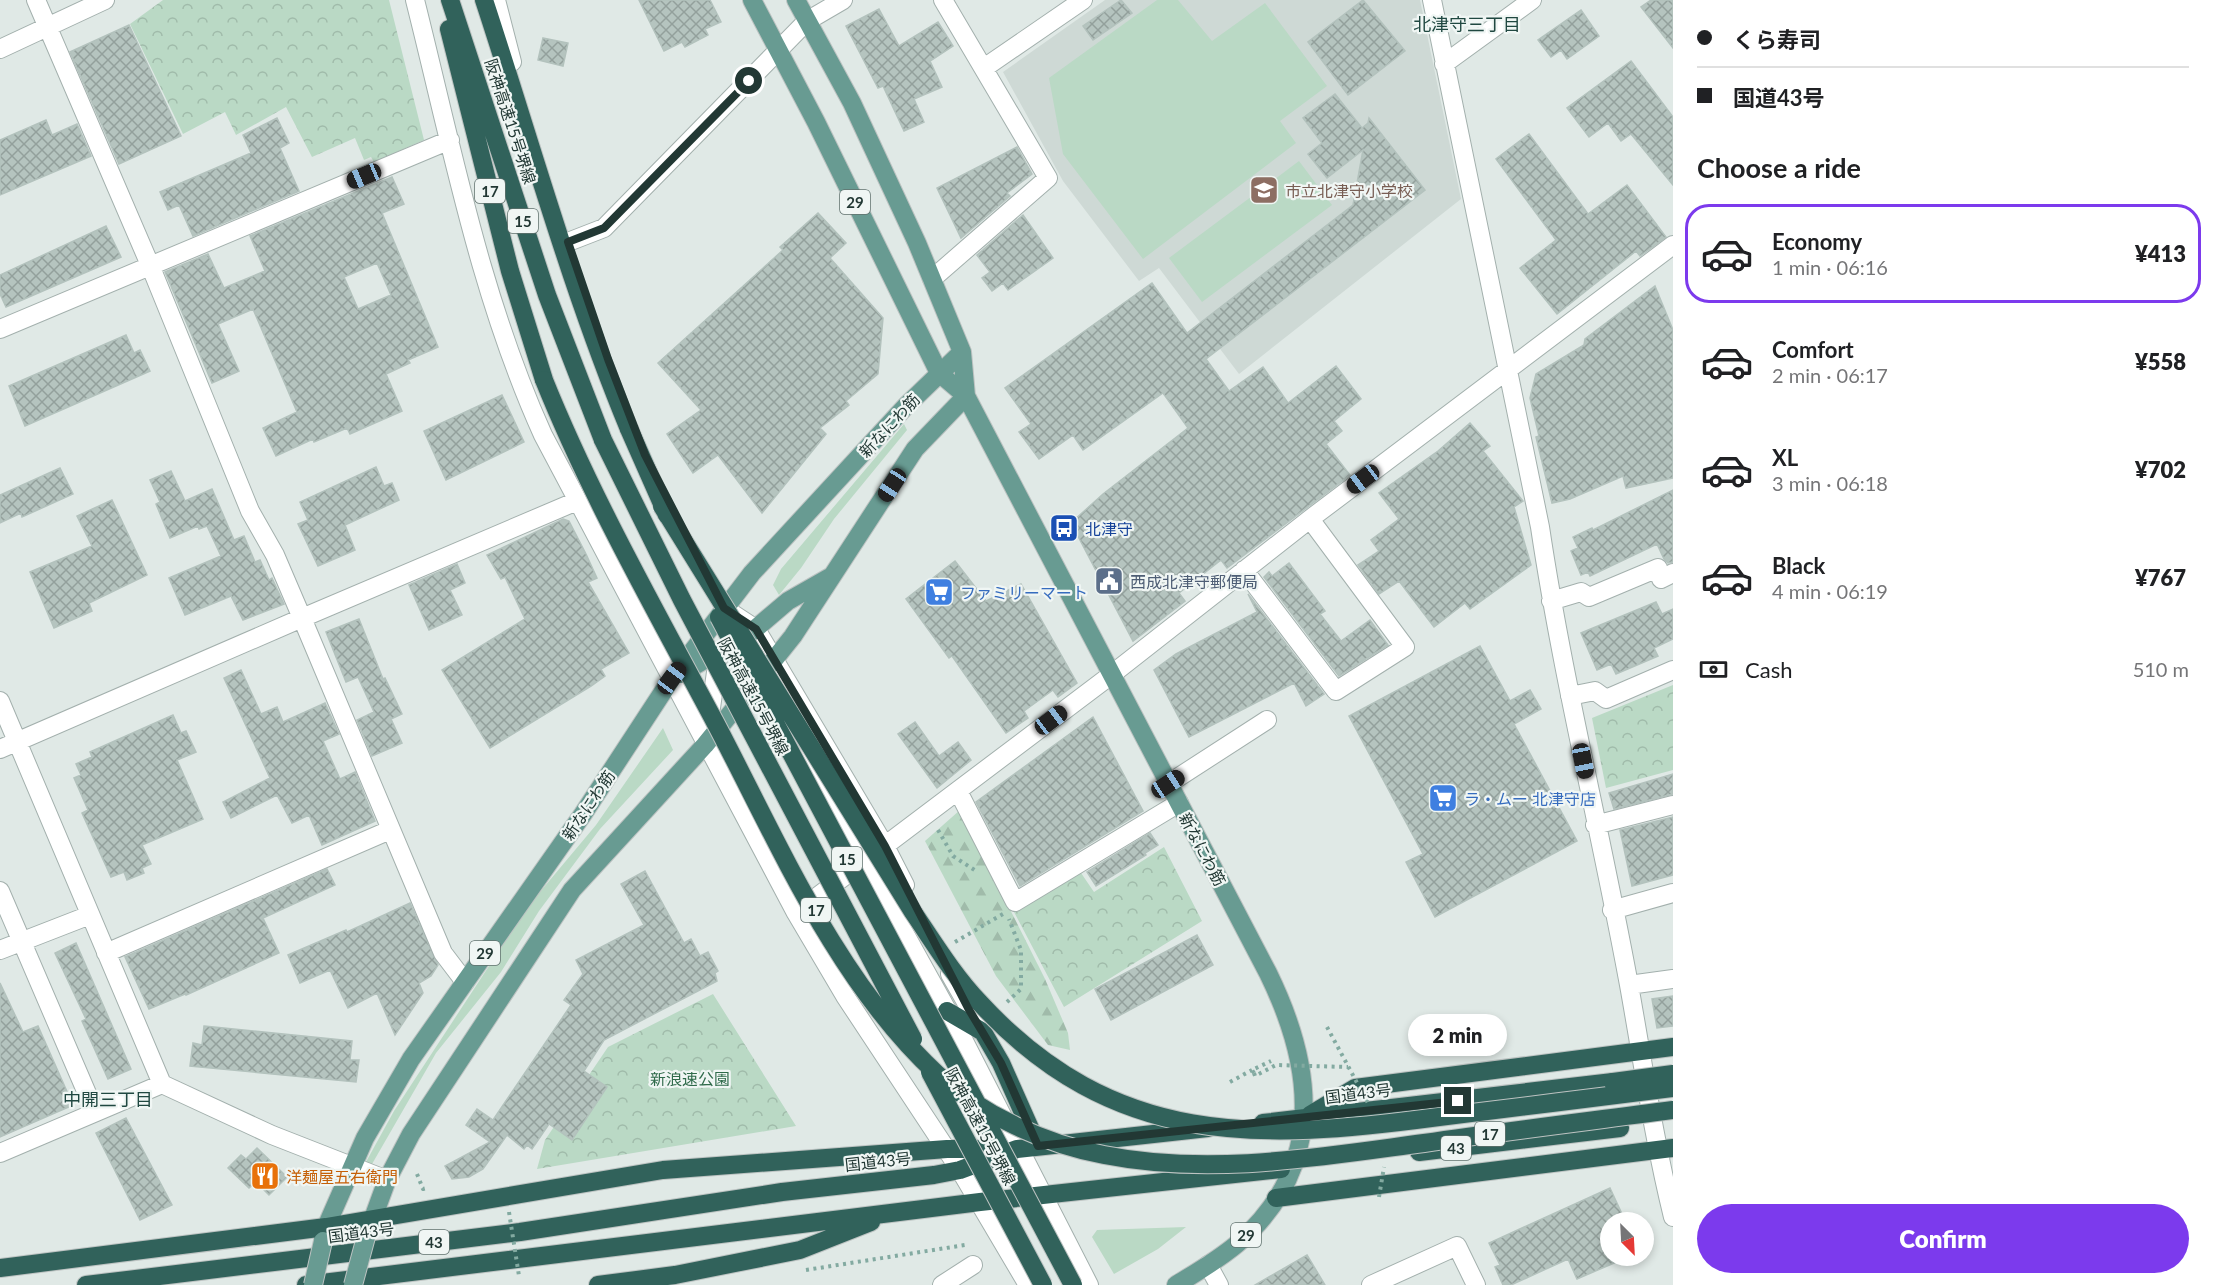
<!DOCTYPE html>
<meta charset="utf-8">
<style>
body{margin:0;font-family:Lato,"Noto Sans JP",sans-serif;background:#f2f2f2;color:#202124;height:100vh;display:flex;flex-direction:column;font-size:22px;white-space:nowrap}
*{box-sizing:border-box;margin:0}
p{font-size:20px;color:#757577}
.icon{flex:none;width:33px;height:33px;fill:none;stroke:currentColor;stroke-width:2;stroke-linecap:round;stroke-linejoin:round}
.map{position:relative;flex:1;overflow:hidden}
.details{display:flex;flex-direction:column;background:#fff;width:540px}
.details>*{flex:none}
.guide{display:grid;align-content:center;height:132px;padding:0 24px;background:#fff}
.needle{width:39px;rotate:156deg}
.buttons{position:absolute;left:1600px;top:1212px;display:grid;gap:12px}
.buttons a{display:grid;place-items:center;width:54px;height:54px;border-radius:50%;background:#fff;box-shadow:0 3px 9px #0003;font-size:30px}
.end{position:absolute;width:27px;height:27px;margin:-14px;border:8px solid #223834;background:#fff;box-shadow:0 0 0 3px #fff}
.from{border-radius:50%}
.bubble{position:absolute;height:42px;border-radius:21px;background:#fff;box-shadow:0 3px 9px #0003;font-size:20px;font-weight:800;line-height:42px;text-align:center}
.car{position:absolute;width:18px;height:36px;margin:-18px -9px;border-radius:8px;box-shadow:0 0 4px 2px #0007;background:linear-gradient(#222 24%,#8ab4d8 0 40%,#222 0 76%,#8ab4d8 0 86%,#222 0)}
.guide b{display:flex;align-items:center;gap:21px;height:57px;font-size:22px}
.guide b+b{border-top:2px solid #e0e0e0}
.guide i{width:15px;height:15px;background:#202124}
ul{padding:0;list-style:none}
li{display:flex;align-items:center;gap:18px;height:99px;margin:0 12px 9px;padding:0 12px;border:3px solid transparent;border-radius:24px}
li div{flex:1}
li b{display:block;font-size:22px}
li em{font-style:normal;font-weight:800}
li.selected{border-color:#7c3aed}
li>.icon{width:54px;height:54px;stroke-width:1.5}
h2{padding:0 24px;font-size:27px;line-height:72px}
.pay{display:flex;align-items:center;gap:15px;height:66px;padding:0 24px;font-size:22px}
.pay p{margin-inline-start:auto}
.button{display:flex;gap:12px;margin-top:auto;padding:12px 24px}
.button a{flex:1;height:69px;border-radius:36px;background:#7c3aed;color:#fff;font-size:24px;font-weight:800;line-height:69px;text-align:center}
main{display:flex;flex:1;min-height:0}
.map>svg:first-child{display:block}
.built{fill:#ced9d5}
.grass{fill:#bad9c5}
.forest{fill:url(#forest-firs)}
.park{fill:url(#park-crowns)}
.building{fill:url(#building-cross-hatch);stroke:#b3c2bd;stroke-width:1.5;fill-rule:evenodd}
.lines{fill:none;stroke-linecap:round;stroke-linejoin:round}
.minor-casing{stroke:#a3b0ad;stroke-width:20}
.major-casing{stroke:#bdc3c2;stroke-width:20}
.highway-casing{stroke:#bdc3c2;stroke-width:20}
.path{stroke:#83aaa1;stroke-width:4;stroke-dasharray:3 4.5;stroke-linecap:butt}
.minor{stroke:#fff;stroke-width:18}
.major{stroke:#689b92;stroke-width:18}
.highway{stroke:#31625b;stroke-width:18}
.major-bridge-casing{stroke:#bdc3c2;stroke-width:20;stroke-linecap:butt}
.highway-bridge-casing{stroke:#bdc3c2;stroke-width:20;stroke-linecap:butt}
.path-bridge{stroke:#83aaa1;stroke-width:4;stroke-dasharray:3 4.5;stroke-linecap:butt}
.major-bridge{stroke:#689b92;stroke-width:18}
.highway-bridge{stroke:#31625b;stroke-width:18}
.route{stroke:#223834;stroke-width:8}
.labels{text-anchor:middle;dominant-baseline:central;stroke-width:4.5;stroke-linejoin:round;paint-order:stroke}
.shield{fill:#f0f6f4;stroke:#60716e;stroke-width:1.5}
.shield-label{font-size:15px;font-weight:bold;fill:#223834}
.street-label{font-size:16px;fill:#223834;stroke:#f0f6f4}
.education-label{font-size:16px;fill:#785e54;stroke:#f0f6f4;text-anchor:start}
.transit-label{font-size:16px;fill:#164399;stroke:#f0f6f4;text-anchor:start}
.service-label{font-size:16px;fill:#4e5e75;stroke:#f0f6f4;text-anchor:start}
.shop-label{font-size:16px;fill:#366cbe;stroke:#f0f6f4;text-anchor:start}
.park-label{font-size:16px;fill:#306b4b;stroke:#f0f6f4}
.food-label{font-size:16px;fill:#c56008;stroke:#f0f6f4;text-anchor:start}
.neighbourhood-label{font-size:18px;fill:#204841;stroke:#f0f6f4}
</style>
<main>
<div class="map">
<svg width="1673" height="1285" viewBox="0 0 1673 1285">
<defs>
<pattern id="forest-firs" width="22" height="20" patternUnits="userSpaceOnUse" patternTransform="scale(1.5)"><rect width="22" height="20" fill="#bad9c5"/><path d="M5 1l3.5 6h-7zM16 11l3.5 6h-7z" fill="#a0bbaa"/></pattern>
<pattern id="park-crowns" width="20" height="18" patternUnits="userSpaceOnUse" patternTransform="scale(1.5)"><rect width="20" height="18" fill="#bad9c5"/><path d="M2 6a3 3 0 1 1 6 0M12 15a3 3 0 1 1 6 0" fill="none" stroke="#a0bbaa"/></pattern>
<pattern id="building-cross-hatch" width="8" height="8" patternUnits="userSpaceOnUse" patternTransform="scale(1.5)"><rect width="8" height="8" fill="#b5c4bf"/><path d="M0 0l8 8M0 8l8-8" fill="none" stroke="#93a09c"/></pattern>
</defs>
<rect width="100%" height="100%" fill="#e0e9e6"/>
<path class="built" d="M1105 0H1420L1461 199 1239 374 1159 268 1139 281 1063 181 1003 72Z"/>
<path class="grass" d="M1157 0H1178L1212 41 1265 3 1327 86 1280 121 1296 143 1143 259 1063 154 1049 78Z
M1299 161 1332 205 1202 302 1169 258Z
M904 424 907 430 834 519 801 568 779 595 773 585 781 569Z
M663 728 673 750 600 829 539 911 501 972 436 1053 368 1171H361L394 1111 529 905 596 825Z
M1186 1227 1158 1249 1114 1274 1092 1237 1097 1230Z"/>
<path class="forest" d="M960 810 1045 979 1068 1033 1070 1050 1048 1045 996 976 925 841Z"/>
<path class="park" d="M163 0H389L424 140 374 162 371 157 364 160 355 138 312 157 286 107 236 135 225 112 183 134 130 24Z
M1673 685V770L1606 788 1592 718Z
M1164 847 1202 921 1064 1007 1014 912 1079 870 1094 892Z
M713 994 796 1126 537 1169 545 1140 608 1047Z"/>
<path class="building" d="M639 0H710L721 22 705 29 708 35 685 47 682 42 664 51Z
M1121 0 1132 13 1093 40 1083 26Z
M1363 0 1405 51 1348 95 1308 42Z
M1651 0H1673V48L1641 7Z
M879 9 899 46 938 22 953 46 930 61 942 87 914 99 924 122 904 131 883 86 878 88 846 26Z
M1581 10 1599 36 1567 59 1561 50 1551 57 1538 40Z
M129 25 181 136 119 164 70 52Z
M543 38 568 43 563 66 538 60Z
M1631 61 1673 117V185L1631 134 1621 141 1608 123 1589 137 1567 108Z
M1335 94 1362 128 1368 123 1369 118 1425 190 1206 359 1229 391 1263 367 1288 403 1336 366 1361 399 1334 421 1342 431 1326 444 1350 475 1227 568 1221 560 1179 593 1185 601 1133 641 1071 523 1103 494 1188 428 1163 393 1083 450 1073 435 1039 459 1019 432 1031 424 1005 388 1152 283 1187 333 1353 205 1363 150 1327 178 1308 154 1322 143 1303 118Z
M277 118 289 143 280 148 299 191 193 236 179 205 168 210 160 192 251 153 243 135Z
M46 120 52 135 77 124 91 156 0 195V140Z
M1529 134 1588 214 1627 185 1666 237 1640 256 1636 251 1557 314 1520 268 1556 240 1496 159Z
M1017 147 1032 174 1007 193 1010 196 961 238 937 188Z
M392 177 404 204 382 213 438 347 408 360 410 363 386 374 402 411 350 434 347 428 314 442 313 439 276 456 263 428 297 412 253 309 218 324 239 371 212 383 165 272 208 254 224 288 265 271 250 236ZM377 263 391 295 358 309 344 277Z
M818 213 846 243 830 258 883 318 878 374 846 401 849 405 820 428 826 434 762 513 718 455 693 473 667 434 701 410 658 363 783 250 780 247Z
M1023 215 1053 258 1008 290 1003 283 992 291 982 278 990 272 977 255Z
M106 226 121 257 6 307 0 294V275Z
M1655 286 1673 330V478L1626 488 1623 476 1570 499 1552 503 1536 437 1539 436 1530 398 1536 374 1584 345 1585 339Z
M126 335 134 353 140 350 150 371 25 426 9 386Z
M502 395 524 442 446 480 424 431Z
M1470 423 1490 446 1483 451 1523 501 1514 507 1531 565 1470 609 1465 603 1434 627 1399 581 1379 594 1358 565 1379 551 1371 540 1399 519 1379 493 1438 451Z
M376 467 384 486 392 483 399 500 345 525 355 550 318 566 298 524 308 520 300 502Z
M60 468 73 494 22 517 21 513 0 523V495Z
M171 471 185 501 212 489 234 540 244 536 255 562 260 560 269 580 272 578 284 604 243 620 231 596 185 615 169 578 221 556 207 526 199 529 198 526 170 538 156 504 160 502 150 480Z
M1673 490V562L1668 563 1664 559 1657 544 1590 576 1588 572 1581 575 1571 551 1578 548 1573 537 1592 528 1593 530Z
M112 500 147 575 89 603 92 611 54 628 30 572 92 546 77 516Z
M563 519 569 521 586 554 597 578 588 582 629 653 601 669 605 676 591 686 490 748 442 670 525 619 505 577 501 579 487 555Z
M955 561 986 601 1021 584 1077 683 1058 697 1053 690 1024 711 1028 718 1006 733 952 656 949 658 906 599Z
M1289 563 1325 611 1320 614 1341 641 1370 620 1388 645 1339 676 1264 577 1269 572 1272 576Z
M457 564 465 583 450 590 462 615 429 630 409 585Z
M1248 594 1324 694 1306 706 1294 683 1189 737 1154 670 1176 654 1257 612Z
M1656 602 1662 614 1673 609V639L1654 648 1658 656 1616 674 1611 664 1597 670 1581 633Z
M359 619 383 679 385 678 402 714 391 719 402 743 372 756 357 720 374 712 358 677 346 682 326 632Z
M1480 646 1510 701 1530 690 1541 709 1514 724 1577 841 1435 917 1406 862 1423 854 1349 716Z
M241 670 261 714 277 707 283 722 325 703 339 734 323 741 340 779 355 772 375 821 322 845 309 815 292 823 277 795 231 818 223 802 270 778 224 678Z
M173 715 181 733 186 731 196 752 177 760 203 819 142 845 151 864 142 868 144 873 127 880 124 872 111 877 82 813 88 810 74 778 81 775 76 764 92 757 90 752Z
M1093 717 1143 811 1020 886 976 802Z
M915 722 939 756 958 742 971 760 937 788 898 734Z
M1673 774V794L1614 809 1609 793Z
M1673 817V875L1632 886 1620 830Z
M1150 833 1158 845 1145 853 1146 855 1096 886 1087 872Z
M327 869 335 885 263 918 279 953 186 995 185 994 149 1009 125 957Z
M645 871 684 943 691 939 700 956 708 952 718 971 715 973 717 981 604 1040 584 1071 607 1087 572 1140 549 1124 532 1149 527 1145 524 1149 507 1135 483 1169 469 1177 452 1179 445 1166 490 1142 466 1125 477 1109 493 1120 571 1005 564 1000 583 974 576 960 644 925 621 884Z
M410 903 438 965 431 976 419 983 423 993 395 1035 377 993 348 1008 330 970 300 983 288 955 346 930 347 932Z
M1197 935 1213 965 1111 1020 1095 989Z
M76 943 131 1069 108 1079 82 1021 86 1019 55 953Z
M0 983 23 1032 38 1026 73 1105 0 1137Z
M1673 996V1026L1657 1028 1652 999Z
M204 1026 352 1041 350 1060H359L356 1082 190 1066 193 1043 202 1045Z
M126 1118 172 1205 140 1220 96 1133Z
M257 1148 287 1177 269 1195 256 1182 249 1188 228 1168 241 1155 246 1159Z
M1610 1188 1623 1216 1611 1221V1239L1604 1242 1614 1263 1577 1279 1568 1259 1511 1285H1503L1495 1267 1500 1265 1489 1243Z
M1307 1255 1325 1285H1255Z"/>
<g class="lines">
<g class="minor-casing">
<path id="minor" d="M415 0C452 147 480 296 543 435L796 913 845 996 960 1170 1028 1285
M496 0 512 62
M1432 0 1540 527C1563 681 1601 832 1629 985 1643 1063 1654 1140 1673 1217
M0 49 105 0
M1444 64 1532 0
M984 68 1083 0
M568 242 604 228 807 21 843 0
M932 279 1048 178 943 0
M0 329 450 140
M1244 570 1336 691 1405 647 1310 519
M1551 601 1581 592 1589 597 1658 568 1661 579 1673 573
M724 608 756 629 885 846 905 885
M1570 696 1595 691 1606 699 1673 670
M0 701 162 1084 272 1135 387 1180
M709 722 718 658
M0 749 302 618 275 555 250 511 150 265 36 0
M805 753 963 1039 1089 1285
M1168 784 1267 720
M958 791 1015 902 1179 803
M1595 825 1673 805
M0 891 95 1112
M1612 910 1673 893
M797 912 1111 675 1310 519 1673 245
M0 950 90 915
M106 953 390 830
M950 974 983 1032
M465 982 443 953 302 618 577 501
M1629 985 1673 979
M0 1153 162 1084
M1208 1265 1219 1285
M942 1285 973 1265
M1371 1285 1457 1246 1476 1285"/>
</g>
<g class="major-casing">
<path id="major" d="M752 0 816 122 939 373 966 396
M796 0 852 103 917 243 962 352 966 396 1268 973C1315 1069 1326 1167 1237 1244 1218 1260 1197 1272 1176 1285
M680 674 748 635 788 601 830 577
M368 1232 387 1180 411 1134 572 890 705 745 761 676 793 636 915 449 966 396
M323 1240 326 1227 365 1138 411 1059 583 814 672 678 752 573 905 407 962 352"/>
</g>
<g class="highway-casing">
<path id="highway" d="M450 0 547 295 603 440
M484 0C531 143 571 289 629 429
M449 29 510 271 544 380
M947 1011 983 1032 1001 1063 1037 1144
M1310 1115 1355 1088 1673 1047
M1263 1123 1613 1082
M1419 1152 1620 1128
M1276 1198 1673 1148
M0 1268 326 1227 663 1170 947 1149H983
M86 1285 520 1232 782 1192 934 1175 960 1170 1017 1149 1208 1128
M306 1285 980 1202 1281 1169
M598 1285 675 1275 800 1250 871 1222"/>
</g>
<path class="path" d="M938 830 953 856 976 871
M955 942 1003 914
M1007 1002 1021 989V950L1009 919
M1254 1073 1252 1070 1271 1061
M1230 1082 1252 1070
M417 1174 423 1189 427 1188
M806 1270 965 1245"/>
<use href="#minor" class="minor"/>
<use href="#major" class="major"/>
<use href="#highway" class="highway"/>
<g class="major-bridge-casing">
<path id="major-bridge" d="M313 1285 323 1241
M353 1285 366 1237"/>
</g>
<g class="highway-bridge-casing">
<path id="highway-bridge" d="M544 380C592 499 656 611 716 724 778 842 837 982 937 1074 982 1115 1045 1144 1104 1155 1210 1176 1319 1157 1424 1143 1507 1131 1590 1121 1673 1110
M629 429 667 515
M603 440 682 600 913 1039
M662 506 913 912C934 943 954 976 980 1003 1114 1148 1259 1141 1439 1117 1517 1107 1595 1098 1673 1088
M719 617 1073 1285
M930 1072 1043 1285
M1613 1082 1673 1074"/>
</g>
<path class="path-bridge" d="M1327 1027 1369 1105
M1254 1073 1255 1076 1276 1065 1348 1067
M1379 1197 1384 1167
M509 1212 519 1276"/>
<use href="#major-bridge" class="major-bridge"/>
<use href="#highway-bridge" class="highway-bridge"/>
</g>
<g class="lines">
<path class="route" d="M749 81 604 228 568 242 608 359 645 455 724 608 756 629 885 846 968 1008 1001 1063 1038 1146 1458 1101"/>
</g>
<defs>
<g id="school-square" transform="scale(1.5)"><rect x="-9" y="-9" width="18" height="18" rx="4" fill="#8d6e63" stroke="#f0f6f4"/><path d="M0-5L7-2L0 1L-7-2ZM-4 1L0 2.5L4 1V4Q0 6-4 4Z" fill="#fff"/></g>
<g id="bus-square" transform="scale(1.5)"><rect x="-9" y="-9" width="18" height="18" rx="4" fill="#1a4fb4" stroke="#f0f6f4"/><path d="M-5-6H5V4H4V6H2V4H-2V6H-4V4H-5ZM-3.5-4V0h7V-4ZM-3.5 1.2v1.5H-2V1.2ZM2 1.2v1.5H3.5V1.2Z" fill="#fff"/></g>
<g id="civic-square" transform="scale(1.5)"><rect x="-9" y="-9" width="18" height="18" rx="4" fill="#5c6f8a" stroke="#f0f6f4"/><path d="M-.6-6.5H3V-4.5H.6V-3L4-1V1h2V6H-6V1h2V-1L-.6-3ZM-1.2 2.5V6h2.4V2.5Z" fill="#fff"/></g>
<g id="supermarket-square" transform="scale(1.5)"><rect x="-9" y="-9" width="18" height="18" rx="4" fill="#3f7fe0" stroke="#f0f6f4"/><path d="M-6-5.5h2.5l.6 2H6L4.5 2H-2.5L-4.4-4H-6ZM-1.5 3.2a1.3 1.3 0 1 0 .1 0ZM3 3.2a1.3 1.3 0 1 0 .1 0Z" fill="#fff"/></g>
<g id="restaurant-square" transform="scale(1.5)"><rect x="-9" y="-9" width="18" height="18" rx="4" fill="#e8710a" stroke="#f0f6f4"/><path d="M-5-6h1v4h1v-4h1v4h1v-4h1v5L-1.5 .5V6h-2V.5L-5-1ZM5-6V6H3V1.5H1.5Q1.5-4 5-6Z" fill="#fff"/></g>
</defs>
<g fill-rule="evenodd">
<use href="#school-square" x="1264" y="190"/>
<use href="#bus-square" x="1064" y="528"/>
<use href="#civic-square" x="1109" y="581"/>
<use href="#supermarket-square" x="939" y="592"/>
<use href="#supermarket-square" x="1443" y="798"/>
<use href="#restaurant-square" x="265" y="1176"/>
</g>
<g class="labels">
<g class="shield">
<rect x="475" y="179" width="30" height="24" rx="4.5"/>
<rect x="840" y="190" width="30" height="24" rx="4.5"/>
<rect x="508" y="209" width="30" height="24" rx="4.5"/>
<rect x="832" y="847" width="30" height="24" rx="4.5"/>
<rect x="801" y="898" width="30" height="24" rx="4.5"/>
<rect x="470" y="941" width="30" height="24" rx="4.5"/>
<rect x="1475" y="1122" width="30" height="24" rx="4.5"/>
<rect x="1441" y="1136" width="30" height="24" rx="4.5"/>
<rect x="1231" y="1223" width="30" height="24" rx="4.5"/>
<rect x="419" y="1230" width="30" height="24" rx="4.5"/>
</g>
<g class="shield-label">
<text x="490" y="191">17</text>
<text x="855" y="202">29</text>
<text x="523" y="221">15</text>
<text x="847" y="859">15</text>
<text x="816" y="910">17</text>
<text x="485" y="953">29</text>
<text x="1490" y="1134">17</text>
<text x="1456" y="1148">43</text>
<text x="1246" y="1235">29</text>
<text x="434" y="1242">43</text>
</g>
<g class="street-label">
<text transform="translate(511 121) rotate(72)">阪神高速15号堺線</text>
<text transform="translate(889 425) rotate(-47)">新なにわ筋</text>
<text transform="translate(754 696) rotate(62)">阪神高速15号堺線</text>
<text transform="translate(588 805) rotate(-56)">新なにわ筋</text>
<text transform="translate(1203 849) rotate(62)">新なにわ筋</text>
<text transform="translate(1358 1093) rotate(-7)">国道43号</text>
<text transform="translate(981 1126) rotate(62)">阪神高速15号堺線</text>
<text transform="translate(878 1161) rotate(-6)">国道43号</text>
<text transform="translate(361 1232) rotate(-7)">国道43号</text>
</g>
<g class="education-label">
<text x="1285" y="190">市立北津守小学校</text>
</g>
<g class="transit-label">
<text x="1085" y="528">北津守</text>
</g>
<g class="service-label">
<text x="1130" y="581">西成北津守郵便局</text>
</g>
<g class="shop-label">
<text x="960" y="592">ファミリーマート</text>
<text x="1464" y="798">ラ・ムー 北津守店</text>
</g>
<g class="park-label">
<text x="690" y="1078">新浪速公園</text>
</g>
<g class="food-label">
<text x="286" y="1176">洋麺屋五右衛門</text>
</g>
<g class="neighbourhood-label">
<text x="1467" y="24">北津守三丁目</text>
<text x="108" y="1099">中開三丁目</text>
</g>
</g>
</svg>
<div class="buttons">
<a><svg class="needle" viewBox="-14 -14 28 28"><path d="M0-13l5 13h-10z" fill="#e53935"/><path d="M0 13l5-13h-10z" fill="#757577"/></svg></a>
</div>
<i class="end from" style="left:749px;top:81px"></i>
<i class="end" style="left:1458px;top:1101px"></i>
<div class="bubble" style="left:1408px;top:1014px;width:99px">2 min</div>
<i class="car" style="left:364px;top:176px;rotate:247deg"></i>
<i class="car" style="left:1363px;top:479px;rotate:233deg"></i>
<i class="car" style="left:892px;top:485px;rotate:213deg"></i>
<i class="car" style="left:672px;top:678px;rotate:37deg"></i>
<i class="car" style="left:1051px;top:720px;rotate:53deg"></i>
<i class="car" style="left:1583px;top:761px;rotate:169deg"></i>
<i class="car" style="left:1168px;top:784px;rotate:57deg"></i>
</div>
<section class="details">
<div class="guide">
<b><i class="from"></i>くら寿司</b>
<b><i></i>国道43号</b>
</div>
<h2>Choose a ride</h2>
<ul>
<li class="selected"><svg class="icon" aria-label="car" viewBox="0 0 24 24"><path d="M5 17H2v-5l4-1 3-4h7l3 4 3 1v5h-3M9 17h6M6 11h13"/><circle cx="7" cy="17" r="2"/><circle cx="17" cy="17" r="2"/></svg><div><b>Economy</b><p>1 min · 06:16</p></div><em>¥413</em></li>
<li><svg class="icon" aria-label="car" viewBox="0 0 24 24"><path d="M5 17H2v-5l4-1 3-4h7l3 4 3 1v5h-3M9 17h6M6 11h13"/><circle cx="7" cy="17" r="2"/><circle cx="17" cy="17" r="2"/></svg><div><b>Comfort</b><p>2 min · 06:17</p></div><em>¥558</em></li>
<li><svg class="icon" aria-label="car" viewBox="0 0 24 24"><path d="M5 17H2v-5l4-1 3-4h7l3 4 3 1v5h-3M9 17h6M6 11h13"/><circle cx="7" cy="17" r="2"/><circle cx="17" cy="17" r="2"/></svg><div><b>XL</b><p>3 min · 06:18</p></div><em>¥702</em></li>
<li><svg class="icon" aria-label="car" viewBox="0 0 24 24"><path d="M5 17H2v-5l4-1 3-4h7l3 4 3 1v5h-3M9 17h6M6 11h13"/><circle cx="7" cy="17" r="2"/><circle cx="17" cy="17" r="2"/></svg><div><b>Black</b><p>4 min · 06:19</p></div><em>¥767</em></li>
</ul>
<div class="pay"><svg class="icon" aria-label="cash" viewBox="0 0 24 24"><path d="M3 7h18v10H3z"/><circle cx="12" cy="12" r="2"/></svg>Cash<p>510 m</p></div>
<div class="button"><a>Confirm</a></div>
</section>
</main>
